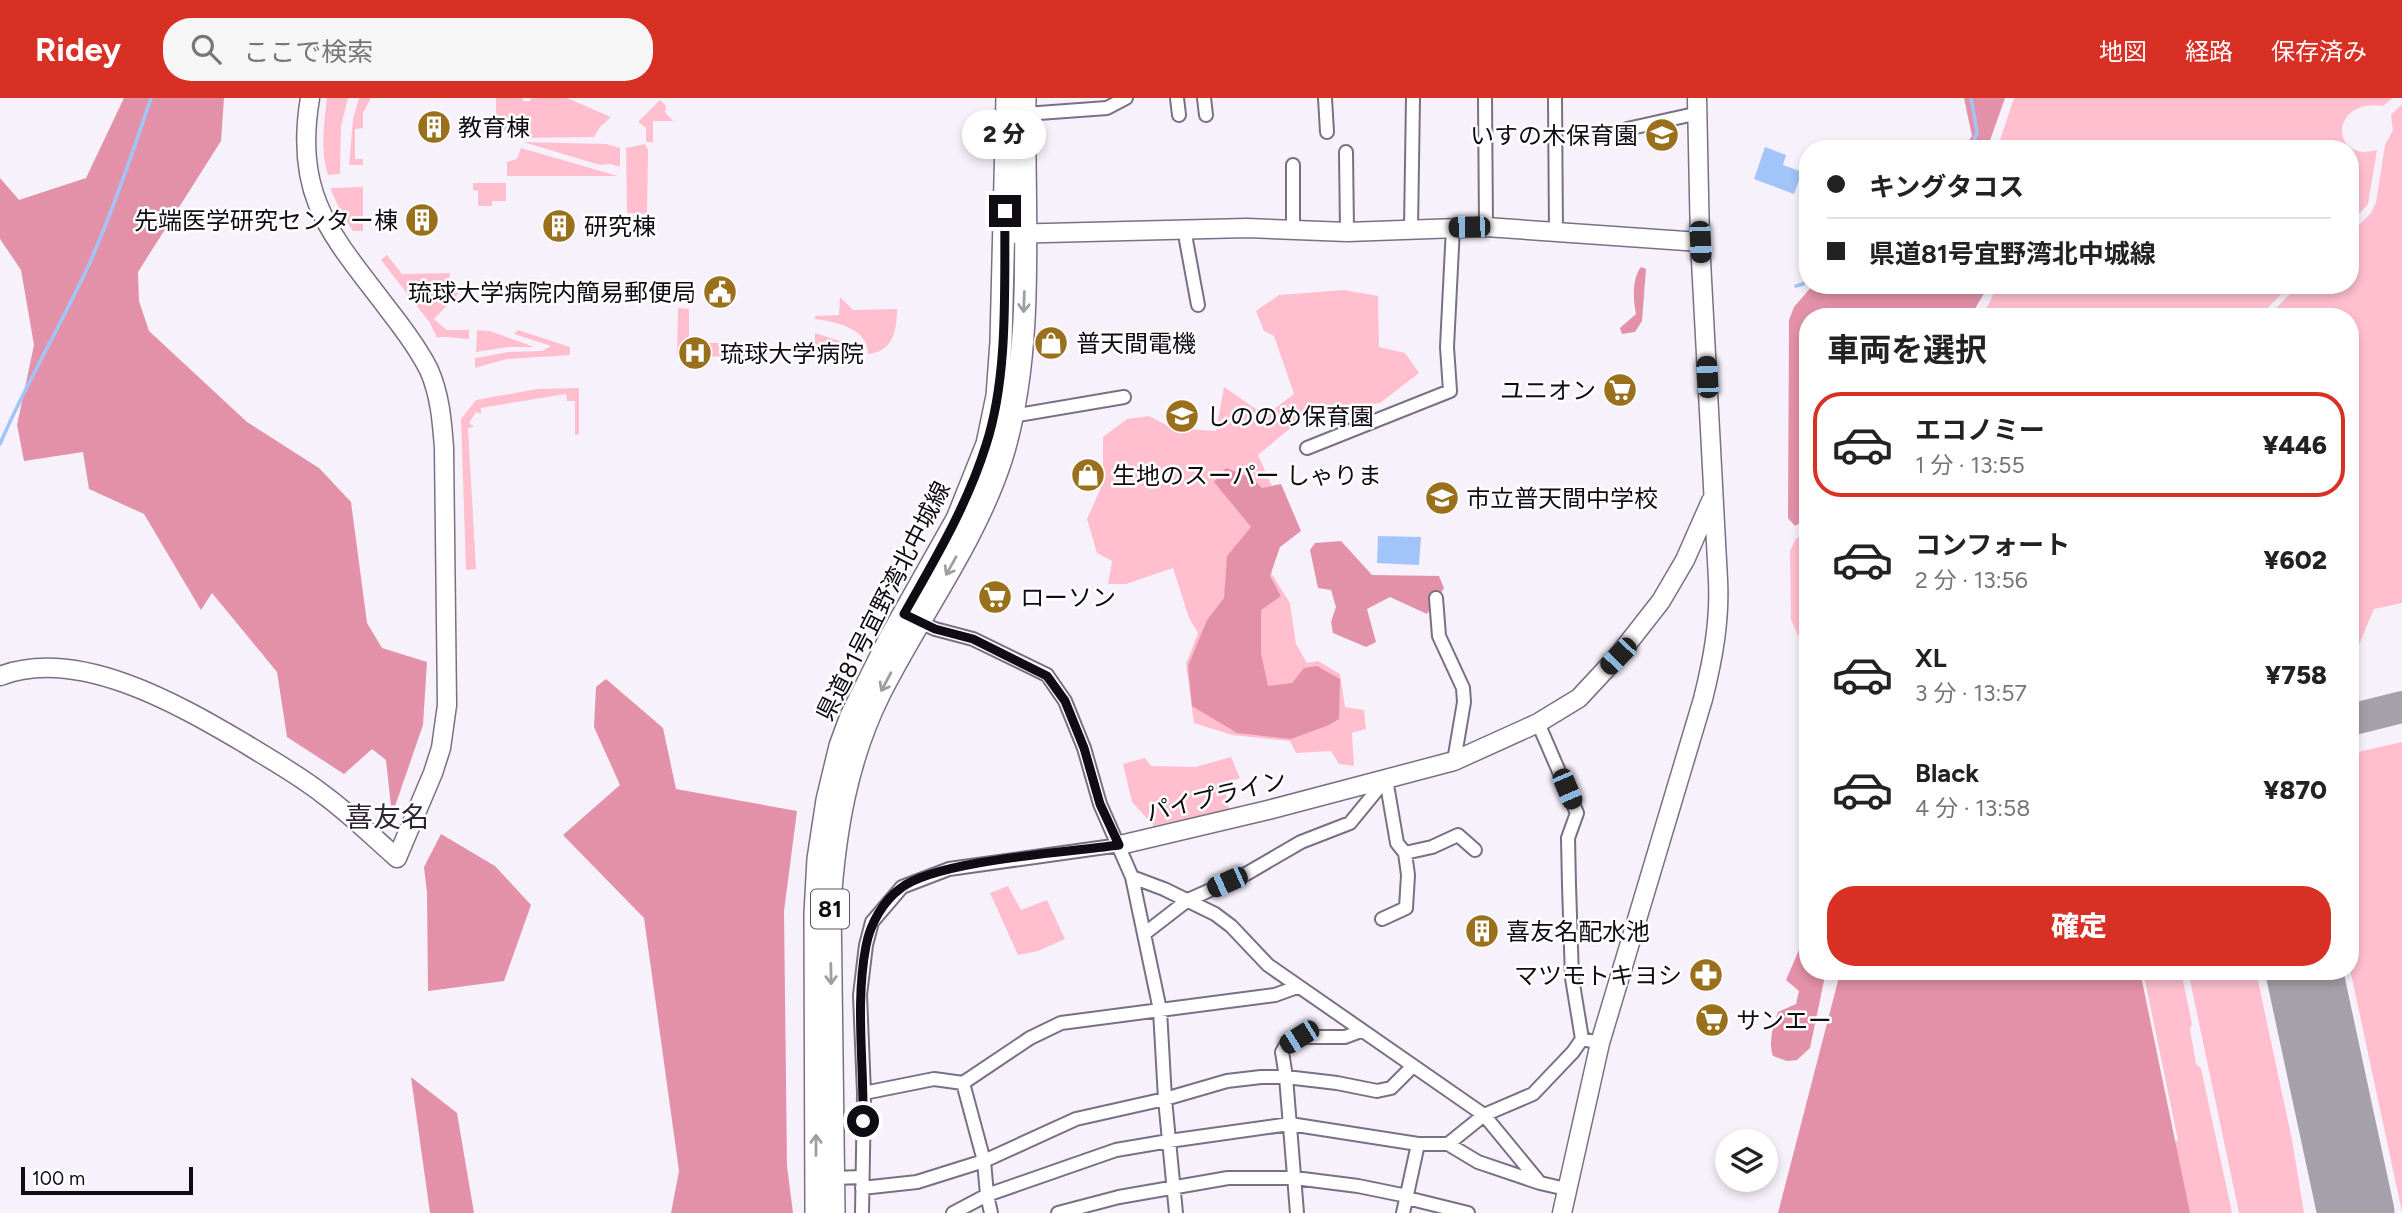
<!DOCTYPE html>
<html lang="ja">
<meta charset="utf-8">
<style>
body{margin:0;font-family:Figtree,"Noto Sans JP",sans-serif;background:#f6f6f6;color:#222;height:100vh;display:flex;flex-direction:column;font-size:26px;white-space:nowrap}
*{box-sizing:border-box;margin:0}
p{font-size:23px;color:#767676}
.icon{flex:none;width:38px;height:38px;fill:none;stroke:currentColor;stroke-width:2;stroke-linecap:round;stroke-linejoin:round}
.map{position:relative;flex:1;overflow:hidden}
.drawer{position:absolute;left:1799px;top:210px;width:560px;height:672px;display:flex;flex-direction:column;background:#fff;border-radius:28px;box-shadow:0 4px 10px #0003}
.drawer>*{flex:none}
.guide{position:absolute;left:1799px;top:42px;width:560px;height:154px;border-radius:28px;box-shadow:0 4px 10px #0003;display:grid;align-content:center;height:154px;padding:0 28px;background:#fff}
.buttons{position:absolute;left:1715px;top:1031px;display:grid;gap:14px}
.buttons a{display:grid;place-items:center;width:63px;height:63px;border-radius:50%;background:#fff;box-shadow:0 4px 10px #0003;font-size:35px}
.scale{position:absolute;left:21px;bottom:18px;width:172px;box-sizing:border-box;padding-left:7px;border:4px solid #100c14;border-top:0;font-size:19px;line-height:24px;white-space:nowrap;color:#100c14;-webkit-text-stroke:5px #fff;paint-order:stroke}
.end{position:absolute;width:32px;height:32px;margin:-16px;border:9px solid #100c14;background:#fff;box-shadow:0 0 0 4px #fff}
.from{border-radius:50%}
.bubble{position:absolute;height:49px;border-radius:24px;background:#fff;box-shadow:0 4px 10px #0003;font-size:23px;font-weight:800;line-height:49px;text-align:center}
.car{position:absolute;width:21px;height:42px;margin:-21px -10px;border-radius:9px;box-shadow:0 0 5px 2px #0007;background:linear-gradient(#222 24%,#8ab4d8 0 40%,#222 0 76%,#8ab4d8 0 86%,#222 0)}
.guide b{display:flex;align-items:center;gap:24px;height:66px;font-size:26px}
.guide b+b{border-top:2px solid #e0e0e0}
.guide i{width:18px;height:18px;background:#222}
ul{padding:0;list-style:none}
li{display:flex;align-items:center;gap:21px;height:105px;margin:0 14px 10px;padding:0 14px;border:4px solid transparent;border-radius:28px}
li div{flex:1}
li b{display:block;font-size:26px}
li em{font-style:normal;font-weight:800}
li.current{border-color:#d93025}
li>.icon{width:63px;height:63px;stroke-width:1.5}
h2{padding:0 28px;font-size:32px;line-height:84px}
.cta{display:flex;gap:14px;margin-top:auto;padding:14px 28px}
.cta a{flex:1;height:80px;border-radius:28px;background:#d93025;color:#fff;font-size:28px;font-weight:800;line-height:80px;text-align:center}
header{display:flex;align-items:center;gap:42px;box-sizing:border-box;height:98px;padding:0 35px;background:#d93025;color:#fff}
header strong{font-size:33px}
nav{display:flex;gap:38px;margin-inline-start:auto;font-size:24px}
.search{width:490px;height:63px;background:#f6f6f6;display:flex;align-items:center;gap:18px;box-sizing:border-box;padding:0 24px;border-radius:28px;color:#767676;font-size:26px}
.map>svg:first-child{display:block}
.green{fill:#ffbfcf}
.forest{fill:#e391a8}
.water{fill:#a1c5f8}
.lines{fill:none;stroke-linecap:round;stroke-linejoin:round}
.stream{stroke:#a1c5f8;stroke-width:3.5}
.taxiway{stroke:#a5a0a9;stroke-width:32}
.runway{stroke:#a5a0a9;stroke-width:77}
.street-casing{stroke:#7b6f86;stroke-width:16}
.secondary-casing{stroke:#7b6f86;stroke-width:21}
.primary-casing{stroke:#7b6f86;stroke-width:24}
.street{stroke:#fff;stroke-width:12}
.secondary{stroke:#fff;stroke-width:18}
.primary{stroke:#fff;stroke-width:21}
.oneway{stroke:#9f9ea1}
.route{stroke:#100c14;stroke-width:9}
.labels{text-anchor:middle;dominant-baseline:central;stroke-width:5;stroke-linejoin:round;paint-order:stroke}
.shield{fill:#fff;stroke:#58555a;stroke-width:2}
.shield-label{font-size:23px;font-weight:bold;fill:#100c14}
.poi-label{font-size:24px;fill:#100c14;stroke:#fff;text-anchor:start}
.street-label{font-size:24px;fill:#100c14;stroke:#fff}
.quarter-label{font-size:28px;fill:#2f2537;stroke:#fff}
</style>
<header>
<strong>Ridey</strong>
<div class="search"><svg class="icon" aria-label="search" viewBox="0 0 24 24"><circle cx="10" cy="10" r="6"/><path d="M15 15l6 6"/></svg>ここで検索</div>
<nav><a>地図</a><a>経路</a><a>保存済み</a></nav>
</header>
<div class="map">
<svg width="2402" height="1115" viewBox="0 0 2402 1115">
<rect width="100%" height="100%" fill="#f7f1fb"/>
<path class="green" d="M327 0H348L341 28 340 76 328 77C320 52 324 26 327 0Z
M359 0H371L363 15V30L355 31V61H363V67H349L353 21Z
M496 0H523V3H530L531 0H567L611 19 600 29 594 39 519 40 518 33H496Z
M2014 0H2393L2383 8C2329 0 2330 65 2377 52L2368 106 2350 126V51H1997Z
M660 2 666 8 665 14 673 23H653V44H646V30L638 24Z
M2402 6V505L2374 511 2350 568V219H2267L2299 187H2350V136L2371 115 2376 104 2385 47 2393 32 2391 17Z
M523 44 606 46 620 50V69L610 66 600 67Z
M645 46 648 52 647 116 627 115 626 50Z
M521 50 618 78H507V64L517 61Z
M473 85H506V103H492V108H478V93L473 92Z
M363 89V133H353L341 114 330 90Z
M387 157 402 176 450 175 448 187 454 194 459 195 434 221 447 232H469V241C460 241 443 237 437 240L430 225 381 162Z
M1997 187H2290L2259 219H1980L1990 204Z
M1344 192 1378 198 1379 249 1405 255 1419 275 1380 305 1311 313 1258 357 1276 397 1269 472 1290 505 1296 546 1307 565 1318 563 1340 576 1345 609 1364 612 1366 631 1352 635 1354 668 1339 666 1331 653 1296 655 1290 643 1232 637 1194 625 1186 566 1198 535 1189 520 1173 470 1126 486H1108L1112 463 1097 455 1087 421 1103 385V339L1127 321 1149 318 1172 330 1216 333 1224 289 1260 314 1274 311 1294 296 1274 238 1264 233 1256 213 1279 197Z
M840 199 853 212 897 211C897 232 893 254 868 256 868 230 836 224 815 221V218L839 217Z
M678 210 689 211V245H755L754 258 677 259Z
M477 232 490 233 534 249H509L476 254Z
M518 232 570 249V257L507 261 475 270V260L509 254 542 253 551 248 514 236Z
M815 235 849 246 852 251 847 258H815Z
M579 290V336L575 337V303H567L566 296 481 310V316L476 314 469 325 474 329 468 330 476 471 466 472 461 321 476 302 537 291Z
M1808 431V444L1802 446 1808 544 1798 537 1791 522 1790 453 1795 442Z
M2402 644V1114L2350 871V662L2362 653Z
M1231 659 1240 680 1224 686 1229 711 1154 728 1132 704 1123 666 1145 660 1151 668 1195 669Z
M1008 788 1021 812 1047 802 1065 841 1038 853 1018 857 990 795Z
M2143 873H2181L2192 926 2190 931 2196 966 2201 970 2232 1115H2078L2161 1050 2178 1042Z
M2188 873H2256L2292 1042 2304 1115H2239Z"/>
<path class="forest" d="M124 0H224L221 43 138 174 139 203 149 233 247 324 319 370 351 404 367 525 382 550 427 564 423 627 392 717 386 662 372 651 344 676 287 639 277 574 212 495 201 512 144 416 89 391 83 354 24 363 17 327 34 247 21 172 0 141V80L19 102 86 80Z
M1964 0H2005L1987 51H1963L1972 38Z
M1641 169 1646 171 1642 223 1635 234 1622 236 1620 230 1636 216C1633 202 1632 180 1641 169Z
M1813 187H1989L1970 219H1808V419L1795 428 1788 420 1789 222 1794 209Z
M1226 370 1252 380 1262 390 1281 386 1301 433 1280 449 1270 478 1281 498 1261 512V555L1268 588 1292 585 1304 570 1317 568 1340 581 1339 621 1329 627 1291 641 1237 635 1192 608 1188 568 1207 522 1224 500 1227 458 1251 429 1214 384Z
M1341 443 1372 477 1439 478 1444 490 1427 516 1390 499 1367 511 1376 544 1366 549 1333 535 1331 524 1336 509 1331 492 1318 490 1310 452 1315 445Z
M606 581 663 630 676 691 797 713 784 813 787 1068 793 1115H671L679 1073 644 820 563 737 620 687 594 629 596 589Z
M441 736 495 768 531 807 504 883 428 893 427 795 424 769Z
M1808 831V873H1826L1810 950 1797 962 1787 963 1773 958C1768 944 1773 928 1778 914L1796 906 1799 893 1786 882Z
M1842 873H2140L2190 1115H1778L1839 879Z
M411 979 457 1015 474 1115H430Z"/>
<path class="water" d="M1765 49 1786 57 1783 67 1802 74 1794 96 1754 81Z
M1378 438 1421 439 1419 467 1377 465Z"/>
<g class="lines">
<path class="stream" d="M1971 51 1977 34 1971 0
M1796 188 1803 186 1808 181
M0 346C27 283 63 224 91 162 114 110 133 54 151 0"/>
<path class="taxiway" d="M2350 622 2402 609"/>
<path class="runway" d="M2304 873 2356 1115"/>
<g class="street-casing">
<path id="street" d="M1177 0 1179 17
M1204 0 1206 17
M1325 0 1327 34
M1485 0 1486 129
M1555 0 1556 135
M1025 16 1107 10 1126 0
M1627 31 1699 15
M1346 54 1347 134
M1293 67V133
M1188 131 1186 142 1198 207
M1411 131 1413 0
M1012 318 1124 299
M1307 350 1450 293 1447 249 1453 129
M1436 500 1439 538 1463 590 1464 604 1454 663
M915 522 935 531 973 541 1047 577 1065 603 1084 650 1100 706 1132 779 1160 912 1165 1001 1176 1115
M1538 625 1577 715 1568 740 1569 787 1572 880 1582 941 1600 945
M1386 681 1397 745 1405 755 1432 749 1458 737 1475 752
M1132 779 1164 791 1215 816 1231 828 1268 867 1484 1017 1540 1085 1566 1091
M1382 821 1406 810 1408 777 1405 755
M1144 836 1188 802 1246 776 1301 744 1350 725 1386 681
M963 985 984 1063 987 1097 991 1115
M864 995 934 981 963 985 1030 940 1061 925 1275 897 1297 889
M1448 1046 1478 1064 1540 1085
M834 1080 862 1079
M862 1090 917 1084 984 1063 1076 1021 1165 1001 1227 983 1261 979H1286L1337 985 1377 993 1391 990 1412 969
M1407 1100 1468 1115
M862 1115 864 995 860 897 866 847 872 824 902 789 949 771 1120 747
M953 1115 987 1097 1116 1052 1169 1043 1290 1026 1418 1046
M1058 1115 1119 1099 1228 1080H1295L1358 1088 1407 1098
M1297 1115 1286 979 1282 954 1286 947 1299 939H1345L1361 933
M1403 1115 1418 1046H1448L1484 1017 1533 996 1573 954 1582 941"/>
</g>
<g class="secondary-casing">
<path id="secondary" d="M1005 136 1247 130 1347 134 1486 129 1700 144
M0 578C77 548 178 606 244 645 271 662 299 677 324 697 350 716 373 739 397 760L433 675 441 650 447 607 444 350C442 323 440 297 429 272 419 252 405 233 391 215 334 139 293 102 310 0
M1120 747 1268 712 1454 663 1538 625 1579 600 1618 558 1661 503 1685 462 1711 403
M1562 1115 1600 945 1703 601C1713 561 1720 523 1718 482L1700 144 1697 0"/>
</g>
<g class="primary-casing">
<path id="primary" d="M816 1115 815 816 818 761 827 702 840 648 851 618 890 540 957 421 987 346 997 298 1001 244 1007 0
M834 1115 830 805C835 732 847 661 880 595 919 517 975 444 1002 359 1036 249 1023 115 1025 0"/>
</g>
<use href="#street" class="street"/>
<use href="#secondary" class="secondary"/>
<use href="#primary" class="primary"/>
</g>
<defs><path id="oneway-shaft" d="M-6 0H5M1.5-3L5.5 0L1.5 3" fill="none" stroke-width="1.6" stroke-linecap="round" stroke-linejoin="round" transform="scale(1.75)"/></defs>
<g class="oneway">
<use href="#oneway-shaft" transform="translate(1024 204) rotate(92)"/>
<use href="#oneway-shaft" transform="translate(951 468) rotate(119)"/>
<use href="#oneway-shaft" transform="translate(886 584) rotate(118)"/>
<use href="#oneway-shaft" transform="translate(831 876) rotate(89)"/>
<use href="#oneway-shaft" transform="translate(816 1047) rotate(-90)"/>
</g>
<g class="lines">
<path class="route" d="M863 1023C864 965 855 905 866 848 870 826 883 803 901 790 937 762 1070 754 1119 747L1100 706 1084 650 1065 603 1047 578 973 541 935 531 904 516C935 461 967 408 986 347 1009 276 1004 188 1005 113"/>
</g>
<defs>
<g id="building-disc" transform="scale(1.75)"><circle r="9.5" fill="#9a701d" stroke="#fff"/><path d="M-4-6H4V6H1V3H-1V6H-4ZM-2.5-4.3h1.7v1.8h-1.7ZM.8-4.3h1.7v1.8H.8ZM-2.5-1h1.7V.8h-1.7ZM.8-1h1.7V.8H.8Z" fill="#fff"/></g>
<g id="school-disc" transform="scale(1.75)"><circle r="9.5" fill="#9a701d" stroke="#fff"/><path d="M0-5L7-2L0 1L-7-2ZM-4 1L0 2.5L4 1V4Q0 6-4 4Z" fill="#fff"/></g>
<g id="civic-disc" transform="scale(1.75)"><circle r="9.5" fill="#9a701d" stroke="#fff"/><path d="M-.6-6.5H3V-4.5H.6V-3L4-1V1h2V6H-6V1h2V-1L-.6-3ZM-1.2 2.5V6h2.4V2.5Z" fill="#fff"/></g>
<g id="shop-disc" transform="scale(1.75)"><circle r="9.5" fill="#9a701d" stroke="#fff"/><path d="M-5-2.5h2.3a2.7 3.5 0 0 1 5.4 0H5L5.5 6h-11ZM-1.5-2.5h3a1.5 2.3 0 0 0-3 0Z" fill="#fff"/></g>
<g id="hospital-disc" transform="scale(1.75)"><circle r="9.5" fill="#9a701d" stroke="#fff"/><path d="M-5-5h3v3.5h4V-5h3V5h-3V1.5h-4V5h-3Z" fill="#fff"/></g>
<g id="supermarket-disc" transform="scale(1.75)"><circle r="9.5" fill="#9a701d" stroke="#fff"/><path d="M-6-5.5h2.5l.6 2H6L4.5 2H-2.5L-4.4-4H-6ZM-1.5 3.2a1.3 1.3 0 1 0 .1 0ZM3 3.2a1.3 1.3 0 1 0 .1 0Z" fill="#fff"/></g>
<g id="pharmacy-disc" transform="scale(1.75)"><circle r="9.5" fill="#9a701d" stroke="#fff"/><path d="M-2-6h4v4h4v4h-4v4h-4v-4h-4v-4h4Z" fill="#fff"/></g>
</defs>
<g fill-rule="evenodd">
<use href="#building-disc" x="434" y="29"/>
<use href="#school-disc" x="1662" y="37"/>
<use href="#building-disc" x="422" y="122"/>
<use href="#building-disc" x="559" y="128"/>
<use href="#civic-disc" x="720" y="194"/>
<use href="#shop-disc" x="1051" y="245"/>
<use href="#hospital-disc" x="695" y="255"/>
<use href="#supermarket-disc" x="1620" y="292"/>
<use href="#school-disc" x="1182" y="318"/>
<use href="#shop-disc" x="1088" y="377"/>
<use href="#school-disc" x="1442" y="400"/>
<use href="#supermarket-disc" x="995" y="499"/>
<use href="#building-disc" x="1482" y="833"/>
<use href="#pharmacy-disc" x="1706" y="877"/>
<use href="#supermarket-disc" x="1712" y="922"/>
</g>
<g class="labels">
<rect class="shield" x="811" y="791.5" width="38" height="39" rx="5"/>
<g class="shield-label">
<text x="830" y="811">81</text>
</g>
<g class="poi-label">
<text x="458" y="29">教育棟</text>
<text x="1638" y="37" text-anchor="end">いすの木保育園</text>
<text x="398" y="122" text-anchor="end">先端医学研究センター棟</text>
<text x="584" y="128">研究棟</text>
<text x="696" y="194" text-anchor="end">琉球大学病院内簡易郵便局</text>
<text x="1076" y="245">普天間電機</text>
<text x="720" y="255">琉球大学病院</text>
<text x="1596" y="292" text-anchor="end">ユニオン</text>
<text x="1206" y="318">しののめ保育園</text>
<text x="1112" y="377">生地のスーパー しゃりま</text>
<text x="1466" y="400">市立普天間中学校</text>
<text x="1020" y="499">ローソン</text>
<text x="1506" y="833">喜友名配水池</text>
<text x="1682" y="877" text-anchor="end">マツモトキヨシ</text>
<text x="1736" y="922">サンエー</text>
</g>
<g class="street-label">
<text transform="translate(883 503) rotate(-63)">県道81号宜野湾北中城線</text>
<text transform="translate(1216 698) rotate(-14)">パイプライン</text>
</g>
<g class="quarter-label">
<text x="387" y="719">喜友名</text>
</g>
</g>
</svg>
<div class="buttons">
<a><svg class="icon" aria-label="layers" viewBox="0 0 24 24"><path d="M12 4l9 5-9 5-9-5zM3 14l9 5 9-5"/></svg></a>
</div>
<div class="scale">100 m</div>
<i class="end from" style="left:863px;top:1023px"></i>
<i class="end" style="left:1005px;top:113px"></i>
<div class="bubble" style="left:962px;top:12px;width:84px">2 分</div>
<i class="car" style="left:1469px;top:129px;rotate:269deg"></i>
<i class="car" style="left:1700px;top:144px;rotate:177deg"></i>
<i class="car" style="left:1707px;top:279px;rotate:357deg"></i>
<i class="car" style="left:1618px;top:558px;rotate:224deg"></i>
<i class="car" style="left:1567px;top:691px;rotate:157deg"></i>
<i class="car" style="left:1227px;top:784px;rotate:246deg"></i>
<i class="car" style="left:1299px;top:939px;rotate:238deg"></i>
<div class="guide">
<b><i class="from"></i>キングタコス</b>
<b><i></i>県道81号宜野湾北中城線</b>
</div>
<section class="drawer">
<h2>車両を選択</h2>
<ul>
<li class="current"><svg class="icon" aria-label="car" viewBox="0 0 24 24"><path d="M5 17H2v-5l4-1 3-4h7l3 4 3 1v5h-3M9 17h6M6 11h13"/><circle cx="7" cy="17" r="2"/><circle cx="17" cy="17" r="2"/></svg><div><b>エコノミー</b><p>1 分 · 13:55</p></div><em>¥446</em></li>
<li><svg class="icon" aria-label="car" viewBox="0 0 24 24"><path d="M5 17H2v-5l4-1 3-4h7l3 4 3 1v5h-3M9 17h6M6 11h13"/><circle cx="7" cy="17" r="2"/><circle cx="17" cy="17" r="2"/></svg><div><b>コンフォート</b><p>2 分 · 13:56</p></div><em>¥602</em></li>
<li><svg class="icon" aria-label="car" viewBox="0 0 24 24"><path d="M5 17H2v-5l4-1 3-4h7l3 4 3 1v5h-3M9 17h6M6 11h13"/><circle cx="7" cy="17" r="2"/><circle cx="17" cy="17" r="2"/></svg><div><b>XL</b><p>3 分 · 13:57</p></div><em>¥758</em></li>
<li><svg class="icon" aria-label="car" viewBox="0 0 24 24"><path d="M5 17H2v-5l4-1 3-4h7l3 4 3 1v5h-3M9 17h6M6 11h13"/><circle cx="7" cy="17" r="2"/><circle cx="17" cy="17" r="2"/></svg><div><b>Black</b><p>4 分 · 13:58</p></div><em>¥870</em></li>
</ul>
<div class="cta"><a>確定</a></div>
</section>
</div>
